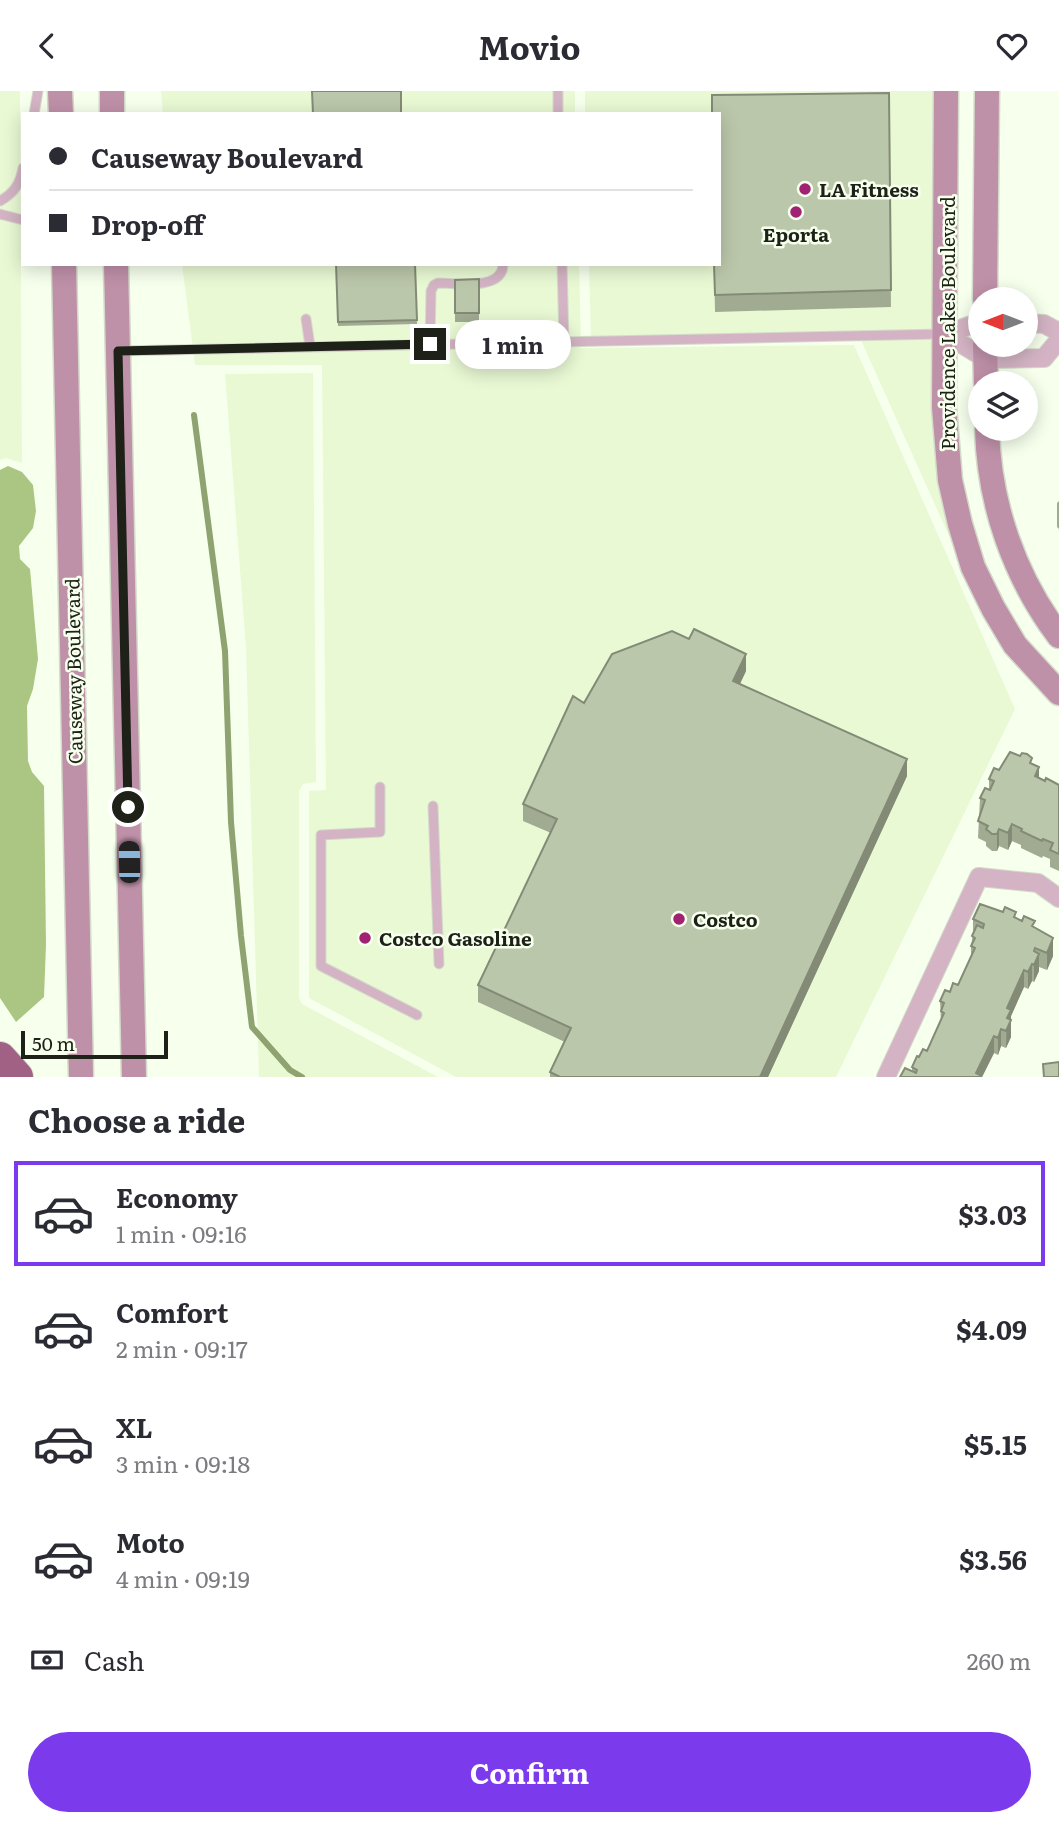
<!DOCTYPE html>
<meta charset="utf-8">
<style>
body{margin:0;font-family:Literata,serif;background:#f2f2f3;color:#2b2b33;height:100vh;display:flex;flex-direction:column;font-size:26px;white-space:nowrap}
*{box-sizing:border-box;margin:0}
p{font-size:23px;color:#7c7c81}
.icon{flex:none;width:38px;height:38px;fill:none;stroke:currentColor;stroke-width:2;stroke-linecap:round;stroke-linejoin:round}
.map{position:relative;height:986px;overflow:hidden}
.sheet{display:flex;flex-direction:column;background:#fff;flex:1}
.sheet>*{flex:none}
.banner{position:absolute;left:21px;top:21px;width:700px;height:154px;border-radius:0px;box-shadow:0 4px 18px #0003;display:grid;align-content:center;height:154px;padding:0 28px;background:#fff}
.needle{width:46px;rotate:270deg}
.buttons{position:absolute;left:968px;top:196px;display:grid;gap:14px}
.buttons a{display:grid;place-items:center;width:70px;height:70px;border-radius:50%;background:#fff;box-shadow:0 4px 18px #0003;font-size:35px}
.scale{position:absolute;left:21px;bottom:18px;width:147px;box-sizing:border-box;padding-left:7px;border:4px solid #1d2117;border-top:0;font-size:19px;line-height:24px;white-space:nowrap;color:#1d2117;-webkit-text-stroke:5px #f7ffed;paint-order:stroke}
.end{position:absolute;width:32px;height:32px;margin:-16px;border:9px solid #1d2117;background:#fff;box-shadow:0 0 0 4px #fff}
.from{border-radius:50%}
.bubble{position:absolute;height:49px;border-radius:24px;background:#fff;box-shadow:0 4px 18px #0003;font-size:23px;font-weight:700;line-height:49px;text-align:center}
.car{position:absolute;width:21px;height:42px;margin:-21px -10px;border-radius:9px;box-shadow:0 0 5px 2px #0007;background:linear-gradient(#222 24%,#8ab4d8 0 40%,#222 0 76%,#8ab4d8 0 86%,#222 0)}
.banner b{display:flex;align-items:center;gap:24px;height:66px;font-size:26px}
.banner b+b{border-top:2px solid #e1e1e2}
.banner i{width:18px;height:18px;background:#2b2b33}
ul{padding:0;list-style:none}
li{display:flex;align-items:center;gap:21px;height:105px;margin:0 14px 10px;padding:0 14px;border:4px solid transparent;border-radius:0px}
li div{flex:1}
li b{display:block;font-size:26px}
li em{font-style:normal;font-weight:700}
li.selected{border-color:#7c3aed}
li>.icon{width:63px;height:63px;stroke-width:1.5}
h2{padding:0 28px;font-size:32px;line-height:84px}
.pay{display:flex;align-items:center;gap:18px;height:77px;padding:0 28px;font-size:26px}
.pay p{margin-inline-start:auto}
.button{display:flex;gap:14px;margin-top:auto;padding:14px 28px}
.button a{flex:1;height:80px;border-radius:42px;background:#7c3aed;color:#fff;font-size:28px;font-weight:700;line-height:80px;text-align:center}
header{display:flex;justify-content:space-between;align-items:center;height:91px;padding:0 28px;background:#fff;font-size:32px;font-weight:700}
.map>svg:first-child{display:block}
.built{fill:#e9f9d4}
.forest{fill:#abc683}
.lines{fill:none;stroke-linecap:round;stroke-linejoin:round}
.stream{stroke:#8fa371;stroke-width:6}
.lane-casing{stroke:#d4dbcb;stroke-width:11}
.street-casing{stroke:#d4dbcb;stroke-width:20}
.secondary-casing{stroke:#d4dbcb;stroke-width:27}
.highway-casing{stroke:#d4dbcb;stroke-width:34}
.lane{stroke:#d4b4c4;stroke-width:9}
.street{stroke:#d4b4c4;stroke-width:18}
.secondary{stroke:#bf91a9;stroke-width:24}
.highway{stroke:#a16184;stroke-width:32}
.wall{fill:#a1ab92}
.shaded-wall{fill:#838b77}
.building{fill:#bbc7aa;stroke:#838b77;stroke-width:2}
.route{stroke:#1d2117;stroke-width:9}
.poi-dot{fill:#a12173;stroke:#f7ffed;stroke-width:2.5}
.labels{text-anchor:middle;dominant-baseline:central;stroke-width:5;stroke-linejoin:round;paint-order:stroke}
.poi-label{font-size:19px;font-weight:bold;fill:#1d2117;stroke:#f7ffed;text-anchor:start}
.street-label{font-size:19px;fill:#1d2117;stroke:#f7ffed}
</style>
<header><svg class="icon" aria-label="back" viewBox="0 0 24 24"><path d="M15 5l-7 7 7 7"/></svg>Movio<svg class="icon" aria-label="heart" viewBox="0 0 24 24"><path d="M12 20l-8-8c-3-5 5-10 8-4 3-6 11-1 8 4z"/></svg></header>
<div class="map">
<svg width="1059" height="986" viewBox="0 0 1059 986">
<rect width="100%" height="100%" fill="#f7ffed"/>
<path class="built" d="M0 0H20L22 372 6 367 0 369Z
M161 0H575V23H163Z
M585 0H935L934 353 939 391 959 467 860 247 591 249 589 173H719V23H585Z
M182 173H579L581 257 854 254 1015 618 836 986H456L309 907V700L326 699 322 274H195Z
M313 282 316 691 303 693 299 700V907L302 913 438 986H259L246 557 225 283Z"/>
<path class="forest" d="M8 375 22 381 33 394 36 420 33 437 19 455 20 468 30 478 38 568 33 598 27 615 28 670 32 681 44 695 46 854 44 906 16 931 0 907V379Z"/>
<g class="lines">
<path class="stream" d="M194 324 225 560 231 731 241 845 252 936 290 979 302 986"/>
<g class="lane-casing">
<path id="lane" d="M558 0V23
M34 23 38 0
M0 110C14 102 20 93 23 77
M0 123 23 129
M562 173 564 250
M306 228 310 255
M430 253 431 200 434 194 438 192C457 192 503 200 503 173
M119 260 942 243
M380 696V741L321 744V875L417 924
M433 715 439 873"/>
</g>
<g class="street-casing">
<path id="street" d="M1026 232 1044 233 1059 241
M945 243 986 268 1044 267 1059 249
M945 243 980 231
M886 986 979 786 1038 792 1059 807"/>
</g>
<g class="secondary-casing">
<path id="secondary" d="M60 0 61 23
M112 0V23
M946 0 944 316 950 389 960 433 973 476 993 517 1015 554 1059 602
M64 173 81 986
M116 173 134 986
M985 208 987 0
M985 254 986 292
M987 338C989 413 1014 485 1059 545"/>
</g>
<g class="highway-casing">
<path id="highway" d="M0 967 17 986"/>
</g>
<use href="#lane" class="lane"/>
<use href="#street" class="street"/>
<use href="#secondary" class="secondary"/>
<use href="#highway" class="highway"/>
</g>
<path class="wall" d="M889 2 891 216 715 221 714 173Z
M336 173H415L417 233 338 235Z
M479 188V231H455V189Z
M1059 410V438L1057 436V412Z
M746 580 740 593 907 685 768 986H550V981L565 951 478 911V894L551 742 523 730V713Z
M1032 673 1039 687 1059 694V780L1050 776V768L1043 765 1042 767 1021 757V754L1012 750 1008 759 999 755 997 760H992L986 755V751L978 747 980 707 989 699V688L999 679Z
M1016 827 1035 836 1053 865 1047 879 1039 876V880L1034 891 1032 890 1028 898 1024 896 1011 925V946L1006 957 1001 955 998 964 994 962 982 986H900L912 980V976L919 966 927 960 941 931 940 910 958 894 971 866V855L973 843V828Z"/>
<path class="shaded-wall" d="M746 563V580L733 607V590Z
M907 668V685L768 986H760Z
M1039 676V693L1035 685Z
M1012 733V750L1008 759V742Z
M999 738V755L997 760V743Z
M1053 847V865L1047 879V862Z
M1035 857V872L1039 863V880L1034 891V860Z
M1032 873V890L1028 898V881Z
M1024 879V896L1011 925V946L1006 957 1007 917Z
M1001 938V955L998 964V947Z
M994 945V962L982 986H976V982Z"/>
<path class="building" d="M312 0H401V23H313Z
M889 2 891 199 715 204 714 173H719V23H712V4Z
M336 173H415L417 229 338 231Z
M479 188V222H455V189Z
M694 538 746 563 733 590 907 668 760 986H560L550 981 571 937 478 894 557 728 523 713 573 605 584 612 612 563 672 540 689 548Z
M1010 661 1020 665 1022 662 1027 663 1032 667 1030 672 1039 676 1035 685 1045 690 1046 687 1059 694V763L1050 759 1053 752 1043 748 1042 750 1021 740 1022 738 1012 733 1008 742 999 738 997 743H992L986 738 988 735 978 730 985 709 980 707 985 697 990 699 994 690 989 688 994 677 999 679Z
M980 813 1003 821 1005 816 1016 821 1014 826 1022 830 1024 825 1035 830 1032 835 1053 847 1047 862 1035 857 1034 860 1039 863 1034 874 1032 873 1028 881 1024 879 1007 917 1011 919 1007 927 1011 929 1006 940 1001 938 998 947 994 945 976 982 980 984V986H900L905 977 916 982 917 979 912 976 917 965 919 966 923 958 927 960 944 922 941 920 944 912 940 910 945 899 950 901 953 892 958 894 975 857 971 855 975 847 972 845 977 834 983 837 984 833 973 828Z
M1059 971V986H1044L1043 973Z"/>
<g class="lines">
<path class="route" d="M128 716 118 260 430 253"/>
</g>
<g class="poi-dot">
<circle cx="805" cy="98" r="7"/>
<circle cx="796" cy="121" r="7"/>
<circle cx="679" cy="828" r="7"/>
<circle cx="365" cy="847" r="7"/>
</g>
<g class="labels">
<g class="poi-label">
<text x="819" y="98">LA Fitness</text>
<text x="796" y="143" text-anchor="middle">Eporta</text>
<text x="693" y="828">Costco</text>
<text x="379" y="847">Costco Gasoline</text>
</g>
<g class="street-label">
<text transform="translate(947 232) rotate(-90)">Providence Lakes Boulevard</text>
<text transform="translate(73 580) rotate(-91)">Causeway Boulevard</text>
</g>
</g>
</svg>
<div class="buttons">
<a><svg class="needle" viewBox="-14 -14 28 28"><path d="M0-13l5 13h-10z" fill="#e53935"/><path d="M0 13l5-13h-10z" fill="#7c7c81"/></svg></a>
<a><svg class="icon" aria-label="layers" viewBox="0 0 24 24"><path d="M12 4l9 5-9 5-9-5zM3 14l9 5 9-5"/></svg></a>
</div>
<div class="scale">50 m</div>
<i class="end from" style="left:128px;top:716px"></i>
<i class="end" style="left:430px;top:253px"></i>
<div class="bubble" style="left:455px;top:229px;width:116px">1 min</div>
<i class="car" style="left:129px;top:771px;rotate:359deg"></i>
<div class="banner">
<b><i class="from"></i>Causeway Boulevard</b>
<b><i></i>Drop-off</b>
</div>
</div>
<section class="sheet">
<h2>Choose a ride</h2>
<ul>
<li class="selected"><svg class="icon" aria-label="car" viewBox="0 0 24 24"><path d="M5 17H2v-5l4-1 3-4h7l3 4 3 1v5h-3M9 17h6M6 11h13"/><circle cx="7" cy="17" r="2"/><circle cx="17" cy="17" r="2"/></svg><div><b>Economy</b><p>1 min · 09:16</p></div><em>$3.03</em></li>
<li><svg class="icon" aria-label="car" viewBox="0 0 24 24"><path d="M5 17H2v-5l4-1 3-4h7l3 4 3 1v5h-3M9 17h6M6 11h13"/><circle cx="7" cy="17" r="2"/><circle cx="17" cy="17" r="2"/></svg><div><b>Comfort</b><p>2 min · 09:17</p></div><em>$4.09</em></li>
<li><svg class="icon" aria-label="car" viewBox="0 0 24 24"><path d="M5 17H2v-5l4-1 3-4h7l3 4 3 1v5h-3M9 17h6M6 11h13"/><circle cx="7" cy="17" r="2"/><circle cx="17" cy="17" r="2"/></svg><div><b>XL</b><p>3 min · 09:18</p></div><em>$5.15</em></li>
<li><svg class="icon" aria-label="car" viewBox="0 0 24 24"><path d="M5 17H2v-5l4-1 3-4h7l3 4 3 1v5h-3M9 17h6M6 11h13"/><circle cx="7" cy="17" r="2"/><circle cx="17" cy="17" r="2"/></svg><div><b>Moto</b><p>4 min · 09:19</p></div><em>$3.56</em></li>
</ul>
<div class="pay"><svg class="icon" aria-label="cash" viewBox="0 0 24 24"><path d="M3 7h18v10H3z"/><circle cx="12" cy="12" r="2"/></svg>Cash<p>260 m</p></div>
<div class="button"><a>Confirm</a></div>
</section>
